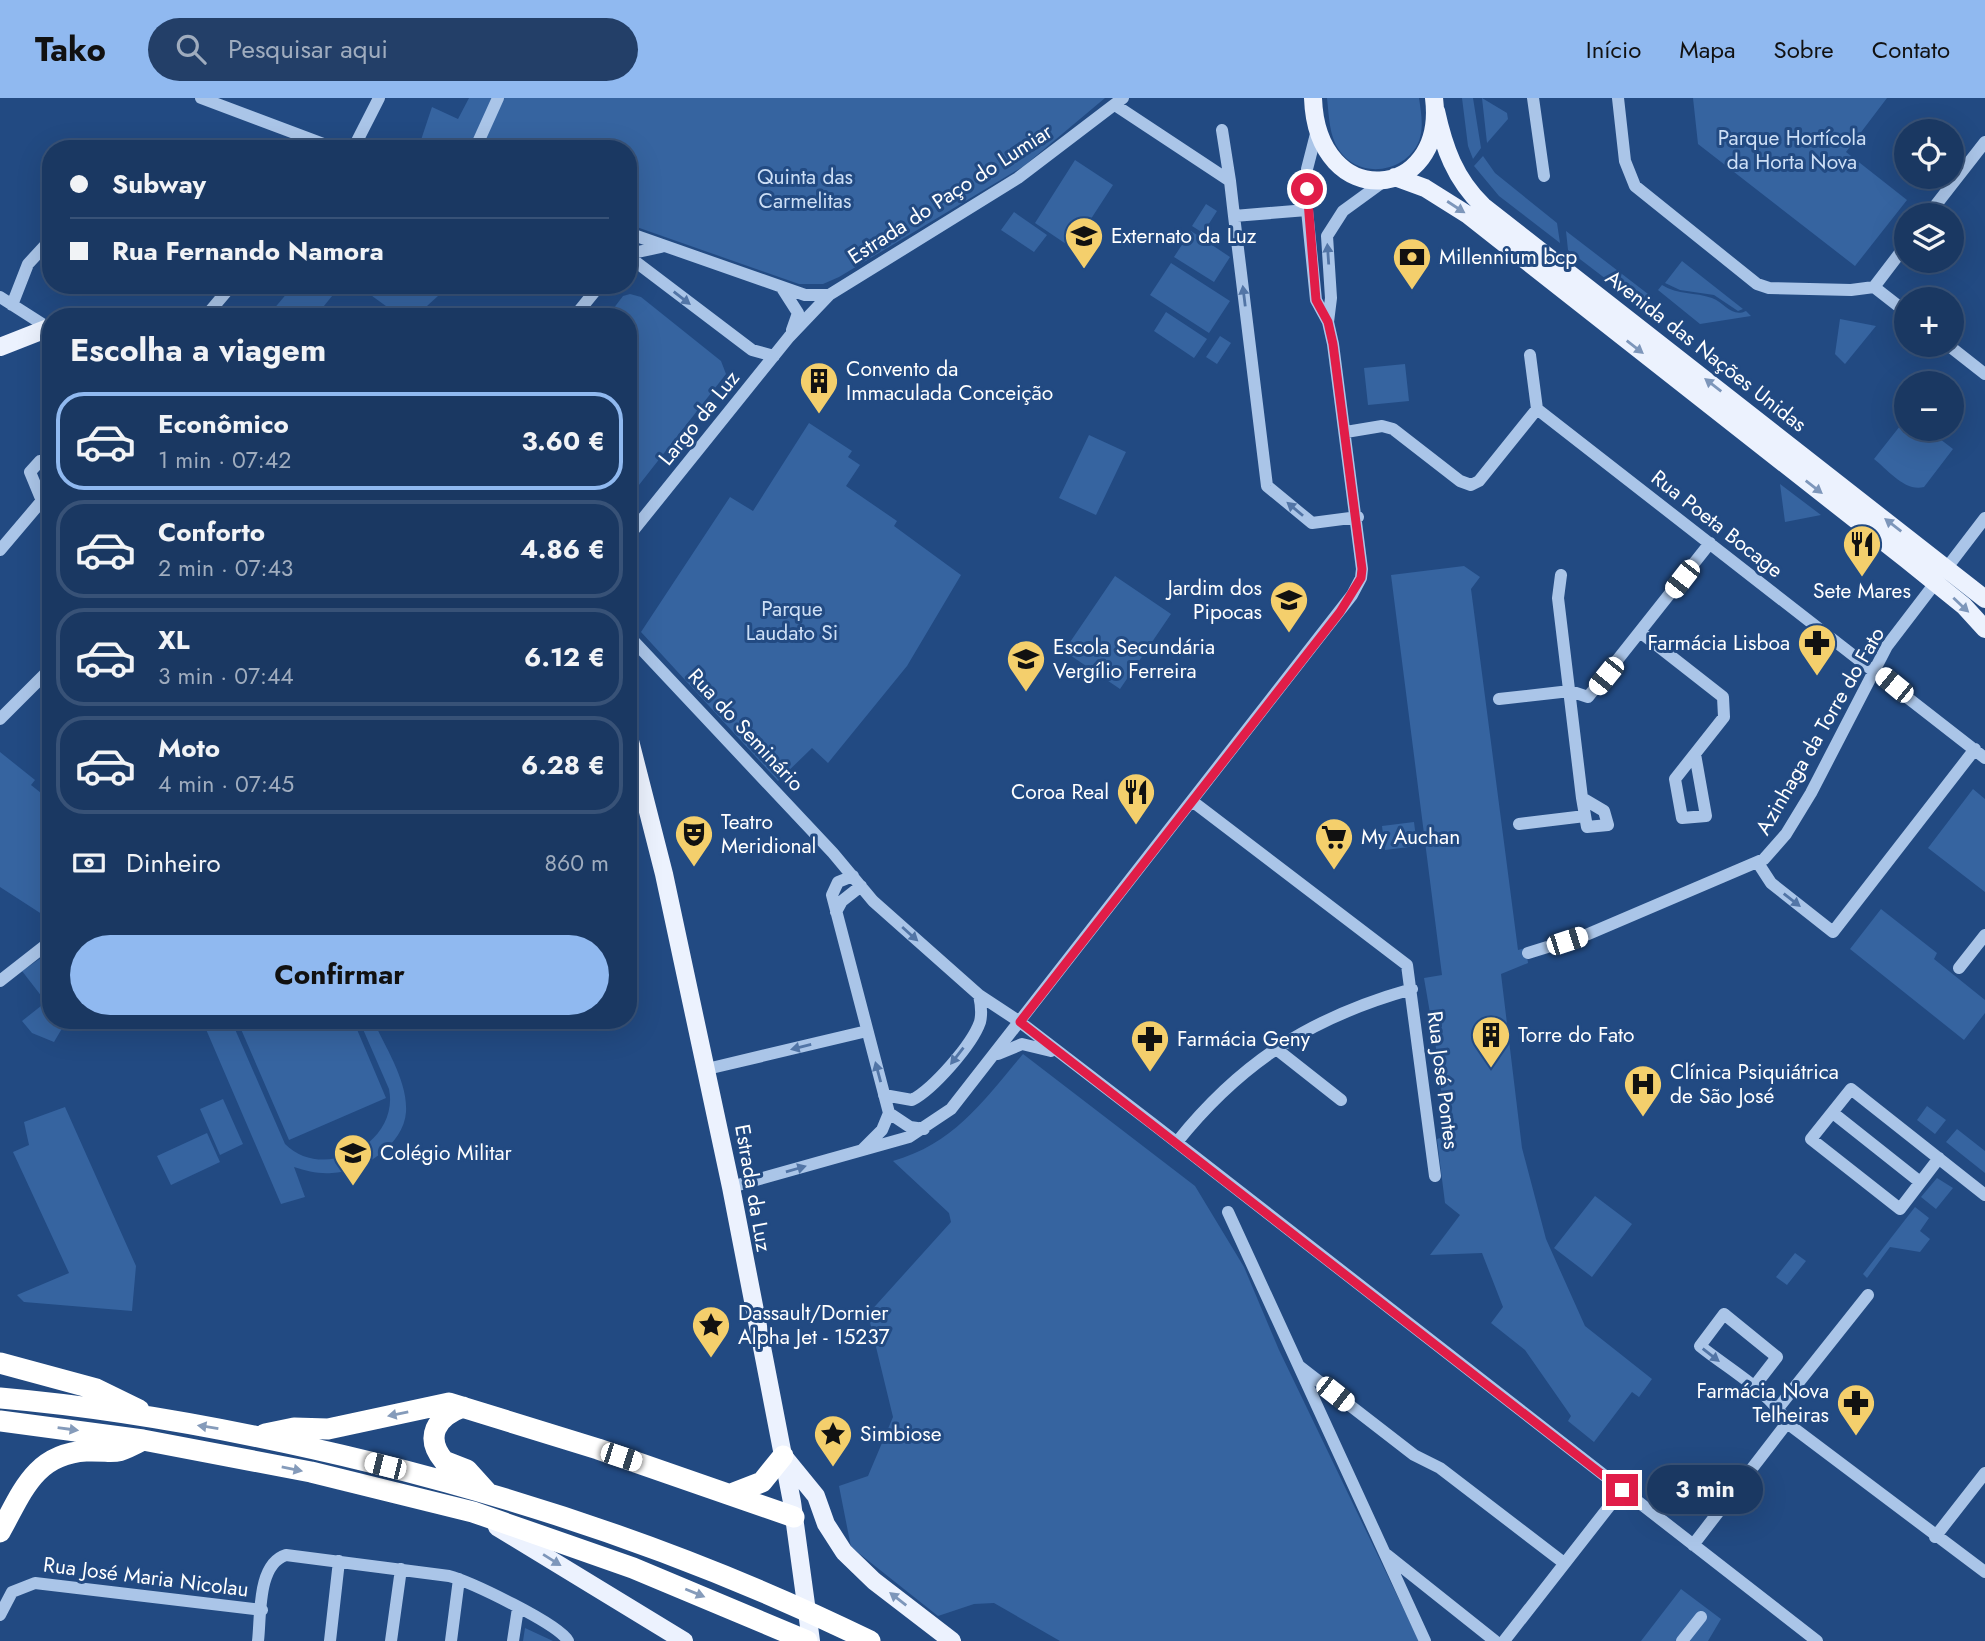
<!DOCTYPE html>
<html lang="pt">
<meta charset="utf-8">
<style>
body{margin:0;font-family:Jost,sans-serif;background:#233f68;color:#f1f3f6;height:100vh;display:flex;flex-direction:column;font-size:26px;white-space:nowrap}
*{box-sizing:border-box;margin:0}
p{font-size:23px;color:#9facbe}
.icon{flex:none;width:38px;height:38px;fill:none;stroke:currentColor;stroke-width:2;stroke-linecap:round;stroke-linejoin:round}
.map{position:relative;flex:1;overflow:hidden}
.panel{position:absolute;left:42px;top:210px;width:595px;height:721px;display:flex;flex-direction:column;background:#1a3862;border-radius:28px;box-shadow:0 7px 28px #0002,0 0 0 2px #385277}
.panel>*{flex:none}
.hud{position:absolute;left:42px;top:42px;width:595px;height:154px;border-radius:28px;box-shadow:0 7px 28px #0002,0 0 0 2px #385277;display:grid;align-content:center;height:154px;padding:0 28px;background:#1a3862}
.buttons{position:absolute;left:1894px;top:21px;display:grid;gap:14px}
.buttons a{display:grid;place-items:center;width:70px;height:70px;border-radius:50%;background:#1a3862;box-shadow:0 7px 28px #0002,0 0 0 2px #385277;font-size:35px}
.end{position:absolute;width:32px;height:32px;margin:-16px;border:9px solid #e11d48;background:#fff;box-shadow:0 0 0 4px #fff}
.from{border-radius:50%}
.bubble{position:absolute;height:49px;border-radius:24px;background:#1a3862;box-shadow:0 7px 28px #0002,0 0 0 2px #385277;font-size:23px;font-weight:700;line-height:49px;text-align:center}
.car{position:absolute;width:21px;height:42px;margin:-21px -10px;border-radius:9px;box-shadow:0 0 5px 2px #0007;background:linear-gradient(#fff 24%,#345 0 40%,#fff 0 76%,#345 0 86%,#fff 0)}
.hud b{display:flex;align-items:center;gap:24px;height:66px;font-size:26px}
.hud b+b{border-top:2px solid #385277}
.hud i{width:18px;height:18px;background:#f1f3f6}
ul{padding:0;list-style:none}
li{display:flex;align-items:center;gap:21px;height:98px;margin:0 14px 10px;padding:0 14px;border:4px solid #385277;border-radius:28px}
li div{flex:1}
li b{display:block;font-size:26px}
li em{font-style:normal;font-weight:700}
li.current{border-color:#90b9f0}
li>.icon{width:63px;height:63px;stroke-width:1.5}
h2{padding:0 28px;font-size:32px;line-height:84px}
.pay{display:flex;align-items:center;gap:18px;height:77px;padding:0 28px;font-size:26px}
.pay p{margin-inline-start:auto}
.primary-button{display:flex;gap:14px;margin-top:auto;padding:14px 28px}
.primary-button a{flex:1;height:80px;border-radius:42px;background:#90b9f0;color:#111;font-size:28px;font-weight:700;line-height:80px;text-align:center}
header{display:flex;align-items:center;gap:42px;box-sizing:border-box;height:98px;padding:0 35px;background:#90b9f0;color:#111}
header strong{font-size:33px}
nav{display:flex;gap:38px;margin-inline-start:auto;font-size:24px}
.search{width:490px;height:63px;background:#233f68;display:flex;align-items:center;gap:18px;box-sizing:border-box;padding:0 24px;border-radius:38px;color:#9facbe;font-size:26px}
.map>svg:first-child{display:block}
.green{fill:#3664a0}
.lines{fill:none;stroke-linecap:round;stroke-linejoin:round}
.minor{stroke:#aac5e8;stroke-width:12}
.major{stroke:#ecf2fe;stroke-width:18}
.highway{stroke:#fff;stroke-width:21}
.oneway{fill:#7d96ba}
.oneway2{fill:#5275a6}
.oneway3{fill:#859bba}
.route{stroke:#e11d48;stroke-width:9}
.labels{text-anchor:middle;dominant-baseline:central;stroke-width:6;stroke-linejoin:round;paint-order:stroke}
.park-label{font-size:21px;fill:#cddff6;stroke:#224a82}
.street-label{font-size:21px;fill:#fff;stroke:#224a82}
.poi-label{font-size:21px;fill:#fff;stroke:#224a82;text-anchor:start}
</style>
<header>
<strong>Tako</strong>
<div class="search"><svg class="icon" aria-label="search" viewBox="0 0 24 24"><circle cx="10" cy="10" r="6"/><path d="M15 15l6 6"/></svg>Pesquisar aqui</div>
<nav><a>Início</a><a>Mapa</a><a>Sobre</a><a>Contato</a></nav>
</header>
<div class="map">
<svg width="1985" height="1543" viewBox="0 0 1985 1543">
<rect width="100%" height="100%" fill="#224a82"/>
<path class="green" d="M469 0H493L470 51H418L432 9 458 21Z
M503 0H1105L1024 68 839 179 823 186H799L628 126V51H480Z
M1327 0H1419C1421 14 1424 29 1419 43 1406 75 1359 82 1339 52 1329 38 1329 17 1327 0Z
M1462 0H1473L1481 50 1473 61 1468 48Z
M1482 0 1507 15 1508 21 1487 45Z
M1693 0H1887L1846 54 1907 102 1855 168 1698 46Z
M1483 58 1495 75 1557 125 1560 145 1499 98 1474 68Z
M1075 62 1113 87 1072 150 1035 125Z
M1206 106 1217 113 1203 135 1192 128Z
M1014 114 1047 137 1034 154 1001 132Z
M1191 133 1230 159 1214 184 1174 159Z
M1566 133 1648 196 1640 207 1568 152Z
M1682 163 1743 211 1738 213 1714 197 1680 192 1665 185Z
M1171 165 1230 203 1209 235 1150 197Z
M294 187H341L315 219H267Z
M357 187H450L415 219H401Z
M1662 187C1678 197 1695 194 1712 200 1725 205 1732 220 1746 213L1751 218 1700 226 1658 192Z
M630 196 641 199 721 263 726 276 628 401V219H607L623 198Z
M1166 214 1207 241 1194 260 1154 233Z
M1840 221 1876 228 1845 266 1835 256Z
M1220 238 1231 245 1217 266 1206 259Z
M1405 266 1409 303 1368 307 1364 270Z
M809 325 852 353 848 359 860 367 846 388 897 423 894 428 961 477 907 568 828 665 812 650 778 683 641 534 730 399 753 413Z
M1900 328 1912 337 1917 331H1927L1953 351 1924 389C1905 394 1888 372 1874 361Z
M1089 337 1126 354 1096 417 1059 400Z
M1780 386 1821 417 1785 424Z
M1464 468 1480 479 1471 491 1518 852 1526 850 1528 865 1501 876 1522 1050 1546 1141 1585 1228 1652 1281 1639 1299 1632 1294 1594 1344 1568 1323 1571 1318 1525 1252 1491 1225 1503 1209 1482 1155 1430 1157 1460 1117 1445 1105 1437 1041 1446 1038 1437 956 1424 880 1442 877 1391 477Z
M1115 478 1171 516 1120 591 1064 553Z
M0 654 35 682 31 687 51 703V822L0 789Z
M1973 691 1985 701V794L1928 750Z
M1414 724 1417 748 1385 752 1382 728Z
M1881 811 1937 855 1934 861 1985 902V915L1964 942 1850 851Z
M51 853V922H67L54 944 32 935 22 923 46 904 22 873Z
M202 922H231L285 1046C324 1085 400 1045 389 991L359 922H373C385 949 408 983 406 1014 404 1047 362 1074 332 1075 318 1076 307 1073 294 1069L305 1099 281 1106Z
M237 922H353L386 1000 289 1042Z
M1023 956 1195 1088 1244 1169 1279 1252 1419 1543H1060L994 1505 974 1506 938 1518 851 1449 839 1388 868 1378 893 1319 868 1216 951 1124 949 1115 893 1063C955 1045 983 1003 1023 956Z
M223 1001 243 1046 220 1057 200 1011Z
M1927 1008 1946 1022 1935 1036 1917 1022Z
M65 1009 136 1168 132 1213 24 1204 17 1197 69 1175 13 1054 29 1047 24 1024Z
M1957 1031 1985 1053V1075L1946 1044Z
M207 1035 220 1064 171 1087 157 1058Z
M1937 1080 1953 1090 1936 1111 1921 1099Z
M1595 1098 1632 1126 1592 1179 1554 1150Z
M1915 1109 1929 1120 1920 1133 1930 1141 1920 1154 1890 1149 1867 1180 1863 1176Z
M1795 1155 1806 1163 1787 1187 1776 1179Z
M1681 1491 1721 1521 1708 1543H1641Z
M525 1530 553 1543H523Z"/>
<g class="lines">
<path class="minor" d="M201 0 337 51
M1533 0 1544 78
M1618 0 1625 63 1635 88 1757 186 1769 190 1851 192 1874 189
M1115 7 1230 83 1234 118 1307 112
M1222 32 1230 83
M353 51 379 0
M475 51 498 0
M1928 117 1985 44
M1234 118 1267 388 1312 425 1358 419
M628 135 805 197H829
M628 156 661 149
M628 158 752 252 774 258
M1874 189 1906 147
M1874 189 1906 214
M782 190 798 215 792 232
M0 199 47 229
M12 207 28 166 51 141
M205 219 232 187
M574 219 600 187
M1328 224 1331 200 1327 138 1343 113 1387 81
M1948 247 1985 276
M1530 257 1537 311 1985 660
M1346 334 1382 328 1393 331 1460 383 1471 387 1479 383 1537 311
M42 403 30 374 40 363 51 372
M628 439 789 239 829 197 1018 80 1123 0
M0 452 51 392
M1561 477 1558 500 1582 700
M1640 534 1723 599 1724 619 1675 681 1682 720 1706 718 1695 656
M628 537 833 755 873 803 979 897 1020 924 1153 1026 1817 1543
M1499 601 1570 593 1588 599 1710 445
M0 621 51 570
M1582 700 1604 713 1608 727 1587 729Z
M1192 703 1407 867 1435 1078
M1519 726 1585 718
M1758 765 1771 785 1833 834 1975 651
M853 778 838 784 832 797 889 1015
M836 814 842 803 861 788
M1528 855 1586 837 1764 761 1786 736 1811 695 1887 548 1985 420
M1959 870 1985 837
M0 883 51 843
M1275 950 1341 1002
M998 956 1022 946 1051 953
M707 971 867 933
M884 997 912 1002C933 991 972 947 980 924 982 916 981 906 979 897
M889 1015 910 1029 924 1031
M1833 1015 1920 1084
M1177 1044C1242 963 1312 919 1412 891
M863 1051 882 1032 889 1015
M1939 1060 1900 1111 1811 1041 1851 991 1985 1097
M731 1089 909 1039 951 1011 1352 497 1361 480 1362 471 1333 246 1328 224 1316 202 1307 112V71L1317 32
M1228 1114 1425 1543
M1299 1268 1414 1357 1440 1370 1564 1465
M1753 1290 1777 1259 1724 1216 1700 1248C1727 1270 1772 1295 1787 1325L1985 1474
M1779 1309 1868 1197
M1935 1439 1985 1375
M1693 1447 1787 1325
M1387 1457 1495 1543
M0 1517 12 1494 35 1485 262 1512
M258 1543C261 1518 257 1466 286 1457L449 1478C471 1484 559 1526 568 1543
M330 1543 339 1463
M391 1543 401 1471
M451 1543 459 1481
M513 1543 518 1510
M1504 1543 1622 1392
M1682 1543 1701 1519"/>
<path class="major" d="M1313 0C1317 116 1447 104 1434 0
M1436 13C1444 50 1455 81 1483 108L1985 501
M1395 79 1425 90 1468 117 1907 462 1964 508 1985 531
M0 249 51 229
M628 635 664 776 731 1089 792 1404 811 1543
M785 1360 816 1398 826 1426 844 1454 874 1483 952 1543
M497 1429 684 1543"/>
<path class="highway" d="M0 1265 96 1291 139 1312
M0 1300C127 1311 251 1335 374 1365 548 1408 709 1464 870 1543
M463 1309C436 1319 424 1339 444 1363L467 1372 486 1393
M0 1323 143 1342 311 1374 473 1414 633 1470 807 1543
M265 1336 294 1330 328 1331 449 1305 598 1351 794 1419
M731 1396 762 1384 783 1358
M0 1434C22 1395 34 1356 86 1353 118 1352 111 1359 143 1342"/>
</g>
<defs><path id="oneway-solid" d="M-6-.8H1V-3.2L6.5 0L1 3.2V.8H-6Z" transform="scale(1.75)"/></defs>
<g class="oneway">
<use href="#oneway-solid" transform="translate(1456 109) rotate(33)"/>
<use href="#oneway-solid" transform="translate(1635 249) rotate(38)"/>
<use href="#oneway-solid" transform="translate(1713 287) rotate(-142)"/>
<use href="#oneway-solid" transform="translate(1814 389) rotate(38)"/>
<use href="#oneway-solid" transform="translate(1893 427) rotate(-142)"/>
<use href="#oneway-solid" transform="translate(1961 507) rotate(43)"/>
<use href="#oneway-solid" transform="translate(552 1462) rotate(32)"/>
<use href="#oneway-solid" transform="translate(898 1501) rotate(-142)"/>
</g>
<g class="oneway2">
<use href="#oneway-solid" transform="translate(1328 156) rotate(-94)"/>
<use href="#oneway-solid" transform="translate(1244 198) rotate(-97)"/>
<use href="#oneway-solid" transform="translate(682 200) rotate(38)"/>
<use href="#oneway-solid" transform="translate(1295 411) rotate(-140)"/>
<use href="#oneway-solid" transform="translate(1792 802) rotate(38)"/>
<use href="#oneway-solid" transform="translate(910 836) rotate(42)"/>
<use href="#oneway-solid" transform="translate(801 949) rotate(166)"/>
<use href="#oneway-solid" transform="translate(957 958) rotate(128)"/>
<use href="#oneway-solid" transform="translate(878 974) rotate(-105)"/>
<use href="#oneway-solid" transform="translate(796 1071) rotate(-16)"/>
<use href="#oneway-solid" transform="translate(1711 1257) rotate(38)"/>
</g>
<g class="oneway3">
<use href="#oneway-solid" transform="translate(398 1316) rotate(168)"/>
<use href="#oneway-solid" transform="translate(208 1329) rotate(-171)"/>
<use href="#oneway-solid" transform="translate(68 1331) rotate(8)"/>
<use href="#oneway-solid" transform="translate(292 1371) rotate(11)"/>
<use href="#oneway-solid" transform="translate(695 1495) rotate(22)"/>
</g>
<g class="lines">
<path class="route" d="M1307 91 1316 202 1328 224 1333 246 1362 471 1361 480 1340 514 1020 924 1622 1392"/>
</g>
<defs>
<g id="school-pin" transform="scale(2.0125)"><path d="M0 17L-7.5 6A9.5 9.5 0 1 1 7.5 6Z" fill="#f4cf6c" stroke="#224a82"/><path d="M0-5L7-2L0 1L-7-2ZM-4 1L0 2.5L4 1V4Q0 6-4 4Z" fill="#111"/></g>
<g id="bank-pin" transform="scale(2.0125)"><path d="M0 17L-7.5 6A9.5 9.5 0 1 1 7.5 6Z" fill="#f4cf6c" stroke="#224a82"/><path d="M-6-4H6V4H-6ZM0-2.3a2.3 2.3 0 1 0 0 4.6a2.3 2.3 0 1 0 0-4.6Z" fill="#111"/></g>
<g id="building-pin" transform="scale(2.0125)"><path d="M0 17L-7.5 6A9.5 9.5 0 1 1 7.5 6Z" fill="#f4cf6c" stroke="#224a82"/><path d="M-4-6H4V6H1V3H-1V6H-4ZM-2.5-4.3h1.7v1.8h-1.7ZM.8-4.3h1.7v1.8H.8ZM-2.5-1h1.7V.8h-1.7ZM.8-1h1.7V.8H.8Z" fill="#111"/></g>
<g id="restaurant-pin" transform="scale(2.0125)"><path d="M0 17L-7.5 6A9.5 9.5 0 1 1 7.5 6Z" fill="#f4cf6c" stroke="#224a82"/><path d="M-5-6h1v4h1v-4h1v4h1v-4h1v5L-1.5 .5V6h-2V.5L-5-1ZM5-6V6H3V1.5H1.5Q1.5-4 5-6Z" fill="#111"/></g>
<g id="pharmacy-pin" transform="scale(2.0125)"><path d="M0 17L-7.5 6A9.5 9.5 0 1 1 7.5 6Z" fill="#f4cf6c" stroke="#224a82"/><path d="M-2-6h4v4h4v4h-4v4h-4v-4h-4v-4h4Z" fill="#111"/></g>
<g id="theatre-pin" transform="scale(2.0125)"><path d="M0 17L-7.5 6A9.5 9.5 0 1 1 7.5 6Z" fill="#f4cf6c" stroke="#224a82"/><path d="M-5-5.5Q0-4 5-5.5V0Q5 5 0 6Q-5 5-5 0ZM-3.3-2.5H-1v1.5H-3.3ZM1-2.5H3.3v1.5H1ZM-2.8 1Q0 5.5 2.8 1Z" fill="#111"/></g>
<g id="supermarket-pin" transform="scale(2.0125)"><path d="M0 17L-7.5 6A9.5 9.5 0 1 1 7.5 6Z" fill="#f4cf6c" stroke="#224a82"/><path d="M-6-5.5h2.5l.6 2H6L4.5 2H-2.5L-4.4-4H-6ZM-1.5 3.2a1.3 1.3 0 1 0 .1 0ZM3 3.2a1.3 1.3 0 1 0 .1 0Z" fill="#111"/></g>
<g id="hospital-pin" transform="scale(2.0125)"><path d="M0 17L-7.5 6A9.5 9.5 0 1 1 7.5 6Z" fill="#f4cf6c" stroke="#224a82"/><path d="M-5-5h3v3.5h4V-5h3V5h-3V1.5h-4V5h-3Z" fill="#111"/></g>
<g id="sight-pin" transform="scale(2.0125)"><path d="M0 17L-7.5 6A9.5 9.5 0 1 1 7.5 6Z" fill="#f4cf6c" stroke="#224a82"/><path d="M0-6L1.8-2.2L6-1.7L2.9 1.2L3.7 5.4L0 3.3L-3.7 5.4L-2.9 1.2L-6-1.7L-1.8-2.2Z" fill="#111"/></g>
</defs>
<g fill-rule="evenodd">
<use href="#school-pin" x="1084" y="138"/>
<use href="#bank-pin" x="1412" y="159"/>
<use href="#building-pin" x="819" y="283"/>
<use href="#restaurant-pin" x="1862" y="446"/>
<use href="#school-pin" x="1289" y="502"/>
<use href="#pharmacy-pin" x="1817" y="545"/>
<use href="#school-pin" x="1026" y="561"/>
<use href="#restaurant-pin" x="1136" y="694"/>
<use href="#theatre-pin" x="694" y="736"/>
<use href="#supermarket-pin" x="1334" y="739"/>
<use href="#building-pin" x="1491" y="937"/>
<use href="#pharmacy-pin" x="1150" y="941"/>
<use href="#hospital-pin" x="1643" y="986"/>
<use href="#school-pin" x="353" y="1055"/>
<use href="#sight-pin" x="711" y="1227"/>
<use href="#pharmacy-pin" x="1856" y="1305"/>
<use href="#sight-pin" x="833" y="1336"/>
</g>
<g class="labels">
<g class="park-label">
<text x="1792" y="40">Parque Hortícola<tspan x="1792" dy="24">da Horta Nova</tspan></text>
<text x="805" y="79">Quinta das<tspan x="805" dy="24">Carmelitas</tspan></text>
<text x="792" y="511">Parque<tspan x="792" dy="24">Laudato Si</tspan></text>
</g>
<g class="street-label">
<text transform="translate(950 96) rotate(-33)">Estrada do Paço do Lumiar</text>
<text transform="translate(1706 253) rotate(38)">Avenida das Nações Unidas</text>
<text transform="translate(699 320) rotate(-51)">Largo da Luz</text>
<text transform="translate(1717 426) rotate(38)">Rua Poeta Bocage</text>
<text transform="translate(746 632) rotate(47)">Rua do Seminário</text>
<text transform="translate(1820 633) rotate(-60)">Azinhaga da Torre do Fato</text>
<text transform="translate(1443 982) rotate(83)">Rua José Pontes</text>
<text transform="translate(753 1090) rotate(80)">Estrada da Luz</text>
<text transform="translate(146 1479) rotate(7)">Rua José Maria Nicolau</text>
</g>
<g class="poi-label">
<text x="1111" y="138">Externato da Luz</text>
<text x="1439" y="159">Millennium bcp</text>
<text x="846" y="271">Convento da<tspan x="846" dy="24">Immaculada Conceição</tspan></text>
<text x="1262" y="490" text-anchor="end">Jardim dos<tspan x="1262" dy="24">Pipocas</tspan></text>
<text x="1862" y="493" text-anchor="middle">Sete Mares</text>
<text x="1790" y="545" text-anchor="end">Farmácia Lisboa</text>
<text x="1053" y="549">Escola Secundária<tspan x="1053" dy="24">Vergílio Ferreira</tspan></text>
<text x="1109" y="694" text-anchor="end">Coroa Real</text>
<text x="721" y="724">Teatro<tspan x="721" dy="24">Meridional</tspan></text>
<text x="1361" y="739">My Auchan</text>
<text x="1518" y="937">Torre do Fato</text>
<text x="1177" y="941">Farmácia Geny</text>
<text x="1670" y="974">Clínica Psiquiátrica<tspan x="1670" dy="24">de São José</tspan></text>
<text x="380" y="1055">Colégio Militar</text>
<text x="738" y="1215">Dassault/Dornier<tspan x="738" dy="24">Alpha Jet - 15237</tspan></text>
<text x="1829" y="1293" text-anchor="end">Farmácia Nova<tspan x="1829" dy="24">Telheiras</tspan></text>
<text x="860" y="1336">Simbiose</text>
</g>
</g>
</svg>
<div class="buttons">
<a><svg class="icon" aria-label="locate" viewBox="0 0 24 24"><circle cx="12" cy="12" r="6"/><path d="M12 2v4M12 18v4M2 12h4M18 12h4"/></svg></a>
<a><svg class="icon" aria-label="layers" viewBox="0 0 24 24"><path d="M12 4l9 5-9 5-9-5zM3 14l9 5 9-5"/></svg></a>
<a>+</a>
<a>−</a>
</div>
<i class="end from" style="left:1307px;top:91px"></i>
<i class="end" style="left:1622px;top:1392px"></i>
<div class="bubble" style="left:1647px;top:1367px;width:116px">3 min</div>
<i class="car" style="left:1682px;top:481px;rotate:218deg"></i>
<i class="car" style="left:1606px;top:578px;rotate:219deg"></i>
<i class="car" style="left:1894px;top:587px;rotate:309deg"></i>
<i class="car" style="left:1567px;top:843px;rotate:72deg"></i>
<i class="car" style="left:1335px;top:1296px;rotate:128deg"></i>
<i class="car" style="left:621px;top:1359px;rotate:108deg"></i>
<i class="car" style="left:385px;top:1368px;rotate:284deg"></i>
<div class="hud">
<b><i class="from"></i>Subway</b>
<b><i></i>Rua Fernando Namora</b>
</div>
<section class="panel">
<h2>Escolha a viagem</h2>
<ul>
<li class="current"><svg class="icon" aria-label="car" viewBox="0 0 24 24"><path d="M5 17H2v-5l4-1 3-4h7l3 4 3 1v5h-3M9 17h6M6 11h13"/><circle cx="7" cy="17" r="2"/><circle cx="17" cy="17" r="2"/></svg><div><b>Econômico</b><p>1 min · 07:42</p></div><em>3.60 €</em></li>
<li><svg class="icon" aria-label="car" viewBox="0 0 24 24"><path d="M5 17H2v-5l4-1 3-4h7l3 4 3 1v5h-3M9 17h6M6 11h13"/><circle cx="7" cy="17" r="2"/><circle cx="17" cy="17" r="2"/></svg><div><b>Conforto</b><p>2 min · 07:43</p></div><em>4.86 €</em></li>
<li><svg class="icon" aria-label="car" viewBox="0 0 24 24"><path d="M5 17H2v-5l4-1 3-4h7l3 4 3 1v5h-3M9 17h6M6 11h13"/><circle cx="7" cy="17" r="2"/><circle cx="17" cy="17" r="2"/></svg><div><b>XL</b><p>3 min · 07:44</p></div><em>6.12 €</em></li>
<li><svg class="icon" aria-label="car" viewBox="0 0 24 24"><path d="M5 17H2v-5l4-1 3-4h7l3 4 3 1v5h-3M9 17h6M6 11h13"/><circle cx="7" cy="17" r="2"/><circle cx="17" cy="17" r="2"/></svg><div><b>Moto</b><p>4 min · 07:45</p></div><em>6.28 €</em></li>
</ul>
<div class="pay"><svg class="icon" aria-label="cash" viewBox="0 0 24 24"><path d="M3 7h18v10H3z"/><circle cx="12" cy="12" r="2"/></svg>Dinheiro<p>860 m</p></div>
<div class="primary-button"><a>Confirmar</a></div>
</section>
</div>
